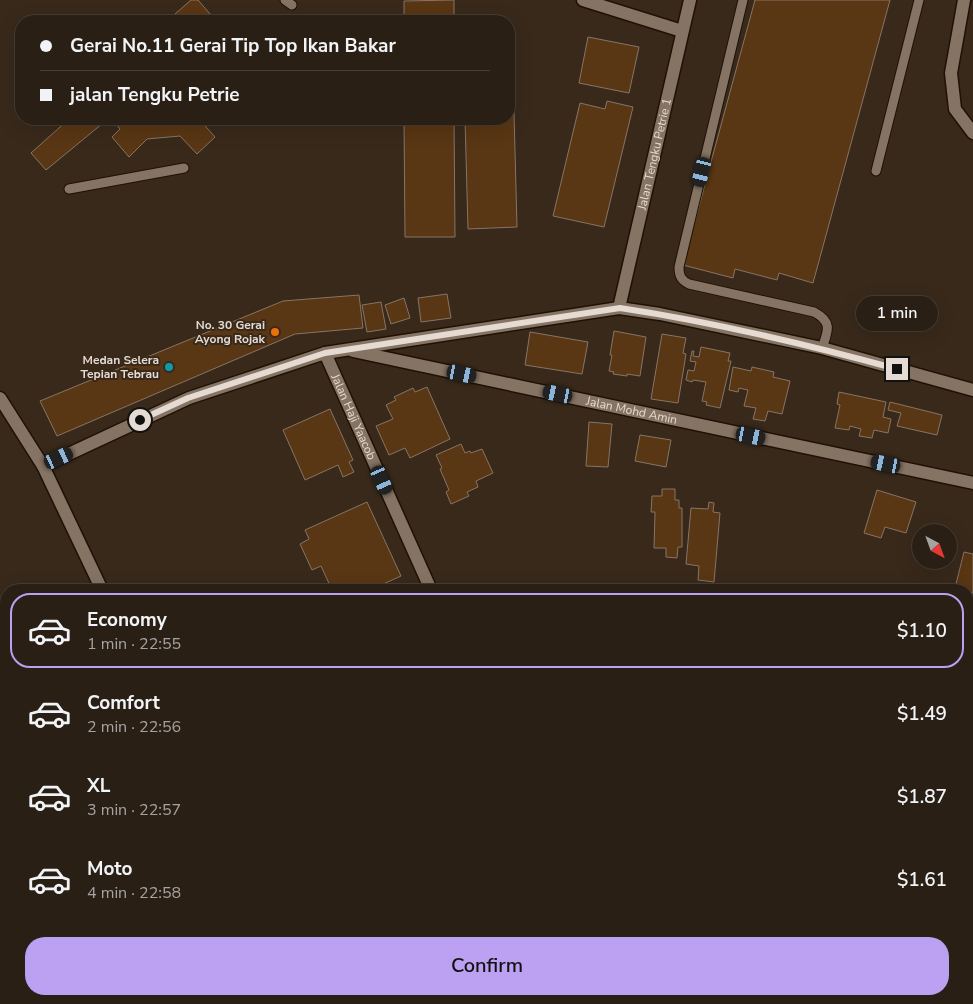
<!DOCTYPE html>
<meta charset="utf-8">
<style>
body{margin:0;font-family:"Nunito Sans",sans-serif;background:#362c22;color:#f1f3f6;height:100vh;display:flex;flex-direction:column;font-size:19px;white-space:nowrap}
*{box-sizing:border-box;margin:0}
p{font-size:16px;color:#a5a2a0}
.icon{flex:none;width:28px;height:28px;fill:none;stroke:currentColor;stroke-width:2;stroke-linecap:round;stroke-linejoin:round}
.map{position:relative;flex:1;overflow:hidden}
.details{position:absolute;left:0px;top:584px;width:974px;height:421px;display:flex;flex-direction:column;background:#2a1f14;border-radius:20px 20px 0 0;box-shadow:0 5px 20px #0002,0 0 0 1px #463d34}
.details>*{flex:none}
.hud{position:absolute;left:15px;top:15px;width:500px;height:110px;border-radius:20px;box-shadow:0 5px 20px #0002,0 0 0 1px #463d34;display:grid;align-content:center;height:110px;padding:0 25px;background:#2a1f14}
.needle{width:32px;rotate:139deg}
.controls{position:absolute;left:912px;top:524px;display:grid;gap:10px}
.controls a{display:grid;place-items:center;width:45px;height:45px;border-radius:50%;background:#2a1f14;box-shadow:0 5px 20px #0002,0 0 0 1px #463d34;font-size:25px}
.end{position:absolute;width:22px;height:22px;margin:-11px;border:6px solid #e5dbd2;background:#111;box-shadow:0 0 0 2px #111}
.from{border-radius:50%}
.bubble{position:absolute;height:35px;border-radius:18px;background:#2a1f14;box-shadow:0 5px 20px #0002,0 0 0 1px #463d34;font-size:16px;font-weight:600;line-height:35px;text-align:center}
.car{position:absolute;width:15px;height:30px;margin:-15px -8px;border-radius:6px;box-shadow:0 0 4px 1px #0007;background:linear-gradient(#222 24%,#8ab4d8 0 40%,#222 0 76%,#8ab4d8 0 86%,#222 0)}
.hud b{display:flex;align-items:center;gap:18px;height:48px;font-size:19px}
.hud b+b{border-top:1px solid #463d34}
.hud i{width:12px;height:12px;background:#f1f3f6}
ul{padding:9px 0 0;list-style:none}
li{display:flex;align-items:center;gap:15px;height:75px;margin:0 10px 8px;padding:0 15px;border:2px solid transparent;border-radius:20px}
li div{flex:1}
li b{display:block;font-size:19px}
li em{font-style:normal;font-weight:600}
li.on{border-color:#bca0f2}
li>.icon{width:45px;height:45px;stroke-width:1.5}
.button{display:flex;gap:10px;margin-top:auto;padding:10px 25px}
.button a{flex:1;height:58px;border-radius:20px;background:#bca0f2;color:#111;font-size:20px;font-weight:600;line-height:58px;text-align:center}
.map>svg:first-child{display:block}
.green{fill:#35592f}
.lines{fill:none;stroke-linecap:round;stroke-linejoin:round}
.stream{stroke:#09161d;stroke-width:5.5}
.building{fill:#593614;stroke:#877565}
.service-casing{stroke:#1f1105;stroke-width:11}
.minor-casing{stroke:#1f1105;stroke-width:15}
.secondary-casing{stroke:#1f1105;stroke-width:15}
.path{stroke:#817468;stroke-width:3;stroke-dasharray:4 2.5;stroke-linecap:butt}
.service{stroke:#857363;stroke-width:9}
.minor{stroke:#857363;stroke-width:12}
.secondary{stroke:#958053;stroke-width:12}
.route{stroke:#e5dbd2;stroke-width:6}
.food-dot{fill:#e8710a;stroke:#38291b;stroke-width:2}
.culture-dot{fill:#0f9aa8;stroke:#38291b;stroke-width:2}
.labels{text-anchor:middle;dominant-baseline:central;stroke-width:4;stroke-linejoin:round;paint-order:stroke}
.street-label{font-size:12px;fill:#e5dbd2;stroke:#38291b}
.poi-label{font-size:12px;font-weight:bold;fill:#e5dbd2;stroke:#38291b;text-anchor:end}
</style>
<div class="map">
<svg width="973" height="1004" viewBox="0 0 973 1004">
<rect width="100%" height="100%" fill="#38291b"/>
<path class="green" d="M528 999H640L682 1004H527Z"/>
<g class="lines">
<path class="stream" d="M0 808 6 809
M968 848 973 850"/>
</g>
<path class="building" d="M191 0H198L216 21H167Z
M454 0V21H404V1Z
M755 0H890L813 283 779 273 777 280 735 269 733 278 683 265Z
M509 37H512L517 227 468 229 465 119H509Z
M588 37 639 47 629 93 579 83Z
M607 101 633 107 604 227 553 216 580 103 605 109Z
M69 119H108L46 170 31 153Z
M112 119H199L215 137 197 154 180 136 147 139 129 157 112 137 120 129Z
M404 119H454L455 237H405Z
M447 294 451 318 421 322 418 298Z
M359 295 363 328 295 334 57 436 40 401 283 301Z
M404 298 410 318 391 324 385 305Z
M381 302 386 329 367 332 362 305Z
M614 331 646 337 640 376 627 374V376L613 374 614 372 609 371 612 355H610Z
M530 332 588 342 582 374 525 365Z
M662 334 686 338 683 353 686 354 678 403 651 399Z
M701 347 730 353 728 361H731L720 408 706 405 707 402 702 401 706 382 693 380 692 382 686 380 688 370 694 371 696 362 690 361 692 351H694L693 356 699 357Z
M733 367 751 371 752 367 774 372 773 377 790 381 782 414 768 411 765 421 753 419 756 408 744 406 748 390 739 388 738 392 729 390Z
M427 387 450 439 410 458 405 448 389 455 376 426 393 419 386 405 396 400 394 397 413 388 415 392Z
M839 392 886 402 883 417 891 419 888 433 874 430 872 438 859 436 861 429 850 426 849 430 835 428 840 405 837 404Z
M890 402 942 415 937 435 897 426 901 413 888 410Z
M330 409 353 460 349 462 354 472 343 477 338 465 305 480 283 430Z
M589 422 612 424 608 467 586 466Z
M640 435 671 440 666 467 635 461Z
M461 444 465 453 470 451 471 453 482 449 493 473 476 481 478 487 467 492 469 496 451 504 446 492 449 490 440 469 442 468 436 455Z
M662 489H675V500H679V508H682V547H678L677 558 666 557V548H654L655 512H651L652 496H662Z
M877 490 916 502 906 533 885 527 881 538 864 533Z
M367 502 401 576 370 590H332L321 566 312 570 300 544 309 539 305 530Z
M709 502 714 503 713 512 720 513 714 582 698 580 699 566 686 564 691 508 708 509Z
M964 552 973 554V593L968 592V590L955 588Z"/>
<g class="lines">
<g class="service-casing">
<path id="service" d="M285 0 292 5
M743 0 679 267C679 276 681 280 689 284L814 312C833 322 828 331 822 348
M876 171 919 0
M69 189 184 168
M968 878 973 880
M968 962 973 963
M447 999V1004
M508 1004V999"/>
</g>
<g class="minor-casing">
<g id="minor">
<path d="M583 0 682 31"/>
<path d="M964 0 951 73 955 109 973 133"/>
<path id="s1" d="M619 308 690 0"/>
<path id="s2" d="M353 351 973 483"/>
<path id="s3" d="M325 353 431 590"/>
<path d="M0 398 43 466 102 590"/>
<path d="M43 466 189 398 325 353 619 308 660 314 822 348 973 390"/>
</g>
</g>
<g class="secondary-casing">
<path id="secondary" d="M826 999 851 1004
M965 999 973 1001
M126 1004 142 999
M228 1004 250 999"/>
</g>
<path class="path" d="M175 999 177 1004"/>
<use href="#service" class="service"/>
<use href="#minor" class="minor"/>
<use href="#secondary" class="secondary"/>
</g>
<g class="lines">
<path class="route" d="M140 420 188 398 325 353 620 308C713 322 806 344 897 369"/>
</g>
<circle class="food-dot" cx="275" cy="332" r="5"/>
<circle class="culture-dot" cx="169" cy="367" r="5"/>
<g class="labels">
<g class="street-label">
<text stroke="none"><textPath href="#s1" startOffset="158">Jalan Tengku Petrie 1</textPath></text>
<text stroke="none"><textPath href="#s2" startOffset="285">Jalan Mohd Amin</textPath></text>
<text stroke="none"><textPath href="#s3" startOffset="70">Jalan Haji Yaacob</textPath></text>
</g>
<g class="poi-label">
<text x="265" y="325">No. 30 Gerai<tspan x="265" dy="14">Ayong Rojak</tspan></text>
<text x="159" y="360">Medan Selera<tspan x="159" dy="14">Tepian Tebrau</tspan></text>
</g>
</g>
</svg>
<div class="controls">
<a><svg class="needle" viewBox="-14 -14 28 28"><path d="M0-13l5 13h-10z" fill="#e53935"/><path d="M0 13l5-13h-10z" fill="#a5a2a0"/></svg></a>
</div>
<i class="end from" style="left:140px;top:420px"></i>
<i class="end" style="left:897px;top:369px"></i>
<div class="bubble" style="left:856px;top:296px;width:82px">1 min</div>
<i class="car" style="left:702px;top:172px;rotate:194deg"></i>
<i class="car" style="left:462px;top:374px;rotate:102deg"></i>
<i class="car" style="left:558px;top:394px;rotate:282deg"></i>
<i class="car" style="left:751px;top:436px;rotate:102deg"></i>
<i class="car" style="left:59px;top:458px;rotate:65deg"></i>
<i class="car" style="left:886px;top:464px;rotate:282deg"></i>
<i class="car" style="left:382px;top:480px;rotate:156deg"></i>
<div class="hud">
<b><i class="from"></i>Gerai No.11 Gerai Tip Top Ikan Bakar</b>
<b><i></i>jalan Tengku Petrie</b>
</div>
<section class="details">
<ul>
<li class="on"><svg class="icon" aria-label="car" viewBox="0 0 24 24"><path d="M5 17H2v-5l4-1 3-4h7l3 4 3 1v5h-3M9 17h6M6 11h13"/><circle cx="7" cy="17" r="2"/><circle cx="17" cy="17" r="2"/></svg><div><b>Economy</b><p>1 min · 22:55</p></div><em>$1.10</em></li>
<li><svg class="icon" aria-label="car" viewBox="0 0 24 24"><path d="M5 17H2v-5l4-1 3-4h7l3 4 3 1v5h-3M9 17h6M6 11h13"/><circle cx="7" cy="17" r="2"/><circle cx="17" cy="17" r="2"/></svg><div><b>Comfort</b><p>2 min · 22:56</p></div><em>$1.49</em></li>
<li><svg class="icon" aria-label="car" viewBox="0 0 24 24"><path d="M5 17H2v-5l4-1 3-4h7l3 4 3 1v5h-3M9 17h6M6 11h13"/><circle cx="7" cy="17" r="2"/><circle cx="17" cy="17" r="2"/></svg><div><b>XL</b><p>3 min · 22:57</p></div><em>$1.87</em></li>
<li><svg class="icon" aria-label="car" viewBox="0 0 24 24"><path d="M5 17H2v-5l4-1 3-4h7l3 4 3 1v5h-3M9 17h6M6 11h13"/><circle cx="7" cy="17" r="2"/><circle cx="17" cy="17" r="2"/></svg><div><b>Moto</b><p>4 min · 22:58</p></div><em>$1.61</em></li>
</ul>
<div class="button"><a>Confirm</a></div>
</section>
</div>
